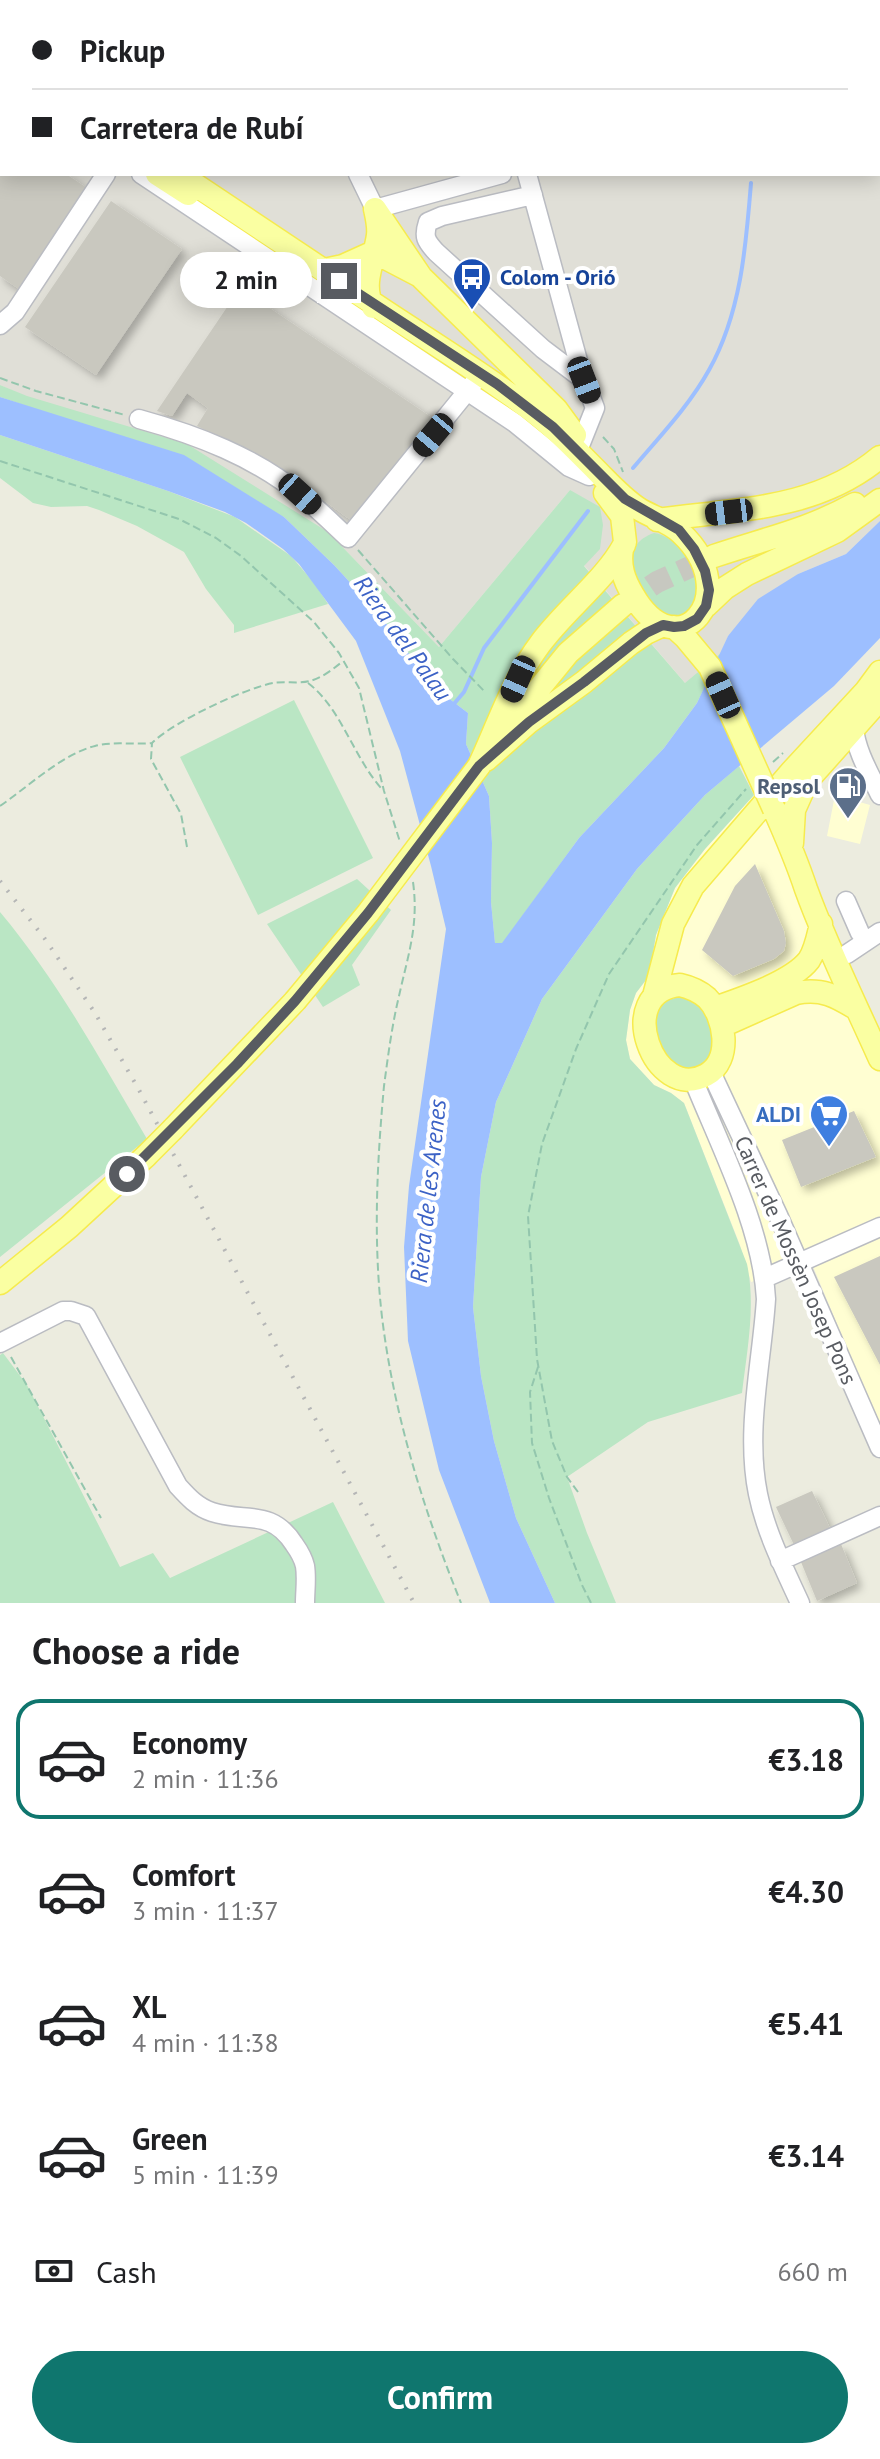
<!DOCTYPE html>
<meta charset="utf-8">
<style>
body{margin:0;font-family:"PT Sans",sans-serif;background:#f2f2f2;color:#202124;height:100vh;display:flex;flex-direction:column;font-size:30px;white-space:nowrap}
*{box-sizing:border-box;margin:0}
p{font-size:26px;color:#757577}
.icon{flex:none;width:44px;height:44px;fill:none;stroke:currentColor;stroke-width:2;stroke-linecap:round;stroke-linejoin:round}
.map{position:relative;height:1603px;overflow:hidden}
.details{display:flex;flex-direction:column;background:#fff;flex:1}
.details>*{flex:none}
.banner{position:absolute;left:0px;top:0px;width:880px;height:176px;box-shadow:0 4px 20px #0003;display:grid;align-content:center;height:176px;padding:0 32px;background:#fff}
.end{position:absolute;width:36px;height:36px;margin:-18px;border:10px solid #585b61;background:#fff;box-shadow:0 0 0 4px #fff}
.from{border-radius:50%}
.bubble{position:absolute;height:56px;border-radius:28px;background:#fff;box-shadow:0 4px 20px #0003;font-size:26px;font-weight:700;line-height:56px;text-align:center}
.car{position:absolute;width:24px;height:48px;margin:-24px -12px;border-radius:10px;box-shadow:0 0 6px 2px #0007;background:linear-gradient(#222 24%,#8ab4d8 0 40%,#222 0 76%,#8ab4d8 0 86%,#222 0)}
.banner b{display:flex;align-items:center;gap:28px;height:76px;font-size:30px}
.banner b+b{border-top:2px solid #e0e0e0}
.banner i{width:20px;height:20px;background:#202124}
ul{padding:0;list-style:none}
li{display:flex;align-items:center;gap:24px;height:120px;margin:0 16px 12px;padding:0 16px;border:4px solid transparent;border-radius:24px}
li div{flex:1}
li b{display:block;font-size:30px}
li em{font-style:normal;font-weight:700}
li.current{border-color:#0f766e}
li>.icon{width:72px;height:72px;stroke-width:1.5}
h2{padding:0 32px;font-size:36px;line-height:96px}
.pay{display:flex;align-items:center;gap:20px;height:88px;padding:0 32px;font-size:30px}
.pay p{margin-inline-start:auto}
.primary-button{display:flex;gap:16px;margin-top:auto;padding:16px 32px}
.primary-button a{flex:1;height:92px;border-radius:48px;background:#0f766e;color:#fff;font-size:32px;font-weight:700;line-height:92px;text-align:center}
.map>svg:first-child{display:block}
.commercial{fill:#fffed2}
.industrial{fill:#e0dfd7;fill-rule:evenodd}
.green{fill:#bae6c4}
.water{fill:#9dbfff}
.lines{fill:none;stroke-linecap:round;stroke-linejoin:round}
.stream{stroke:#9dbfff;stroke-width:4}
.building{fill:#c9c8bf;filter:url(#shadow)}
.major-tunnel{stroke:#c7c8c0;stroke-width:22;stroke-dasharray:22 11;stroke-linecap:butt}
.minor-casing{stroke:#babcc2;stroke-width:21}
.major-casing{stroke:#f6eb4e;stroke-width:25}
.path{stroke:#93c6ad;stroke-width:2;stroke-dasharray:8 4;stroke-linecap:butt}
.minor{stroke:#fff;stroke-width:18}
.major{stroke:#faffa2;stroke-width:22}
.rail{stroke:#b5b6b6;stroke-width:4;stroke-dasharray:2 10;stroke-linecap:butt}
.major-bridge-casing{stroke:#f6eb4e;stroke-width:25;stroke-linecap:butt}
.major-bridge{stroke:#faffa2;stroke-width:22}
.route{stroke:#585b61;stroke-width:10}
.labels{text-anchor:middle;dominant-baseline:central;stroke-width:8;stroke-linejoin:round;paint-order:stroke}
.transit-label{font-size:22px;font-weight:bold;fill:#164399;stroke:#fff;text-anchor:start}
.service-label{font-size:22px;font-weight:bold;fill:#4e5e75;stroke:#fff;text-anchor:end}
.shop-label{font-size:22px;font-weight:bold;fill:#366cbe;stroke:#fff;text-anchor:end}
.street-label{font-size:22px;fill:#585b61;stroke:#fff}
.water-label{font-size:24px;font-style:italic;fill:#3c62c6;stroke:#fff}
</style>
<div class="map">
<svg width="880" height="1603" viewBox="0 0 880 1603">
<defs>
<filter id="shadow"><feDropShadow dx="5" dy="5" stdDeviation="4" flood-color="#0004"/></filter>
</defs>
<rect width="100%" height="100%" fill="#ececdf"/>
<path class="commercial" d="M754 795 880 1073V1427L812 1264 751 1282 740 1245 684 1103 671 1093 654 1085 630 1059 626 1040 630 1010 636 993 649 976 656 935 675 888 705 849Z
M835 795 870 805 860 844 827 836Z"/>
<path class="industrial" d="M0 0H880V521L846 554 798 574 728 636 721 653 686 684 584 565 570 490 439 647 328 532 0 385ZM2 2H878V174H2Z"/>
<path class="green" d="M0 385 27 396 187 444 328 532 439 647 570 490 600 507 603 525 600 549 584 566 685 683 721 653 697 703 664 748 579 838 502 944 495 943 491 902 492 843 489 796 466 744 468 713 434 687 379 614 334 565 284 517 53 415 0 397Z
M0 435 168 491 235 517 291 556 315 584 328 604 234 633V625L206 589 184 552 137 526 99 510 87 506 51 507 33 503 0 478Z
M654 533C677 536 697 564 698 587 699 593 696 601 696 607L679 617C673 616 666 616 661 612 636 593 613 547 654 533Z
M294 700 373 858 258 915 180 757Z
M739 766 754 795 705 849 675 888 656 935 649 976 636 993 630 1010 626 1040 630 1059 654 1085 671 1093 684 1103 747 1264C756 1306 747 1351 742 1393L648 1422 567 1477 587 1533 616 1603H555L516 1518 494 1441 481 1376 473 1307 481 1177 496 1102 542 999 637 869 705 795Z
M357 879 391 910 352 965 360 985 323 1007 267 924Z
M0 912C58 981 101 1061 147 1139L0 1257Z
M683 995C713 1014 713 1022 713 1057L695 1071 669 1062 653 1030 660 1003Z
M3 1353 27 1385 120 1567 153 1553 170 1578 333 1502 385 1603H0V1355Z"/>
<path class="water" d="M0 397 184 455 284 517 334 565 379 614 434 687 468 713 466 744 489 796 492 843 491 902 495 943H502L579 838 664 748 697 703 728 636 758 599 798 574 846 554 880 521V638L834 686 705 795 637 869 542 999 496 1102 481 1177 473 1307 481 1376 494 1441 516 1518 555 1603H490L439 1470 408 1341 404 1247 409 1186 446 929 431 866 400 751 356 641 299 564 283 549 246 523 225 512 168 491 0 435Z"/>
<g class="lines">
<path class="stream" d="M633 468C660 436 689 406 709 370 741 313 746 246 751 183
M453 705 464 692 484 648 588 511"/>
</g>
<path class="building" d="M0 174H66L90 190 22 291 0 276Z
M111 201 182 249 96 375 25 327Z
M240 288 434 419 352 521 269 460 197 426 208 408 187 393 172 416 157 411Z
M755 864 784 931 786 943 784 951 774 959 733 976 702 950 735 886Z
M854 1111 876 1157 801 1187 782 1140Z
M880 1256V1365L834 1277Z
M812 1491 830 1528 794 1545 776 1507Z
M841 1544 857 1583 817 1601 801 1562Z"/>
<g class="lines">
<path class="major-tunnel" d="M623 605 657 582 714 556"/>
<g class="minor-casing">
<path id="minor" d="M277 0 278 2
M726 0 727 2
M150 2 152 0
M0 81 2 82
M0 119 2 121
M141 174 515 423 569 467 589 476
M358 174 375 209 502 174
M527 174 580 368 595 408 581 443
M533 195 442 216 428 222C423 237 426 241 436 252L543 349 584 380
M0 325 15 312 106 174
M139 419C197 435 255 457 302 496 318 509 333 524 348 538L473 384
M854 728C856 751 870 774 880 795
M846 901 860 933
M847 954 880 932
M711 1072 778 1215 880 1448
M693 1079C720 1146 762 1227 766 1299 762 1362 745 1431 758 1494 766 1533 784 1568 800 1603
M765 1278 880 1227
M0 1343 63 1311H71L86 1316 178 1486C188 1497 197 1507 212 1512 245 1523 271 1508 294 1544 299 1551 303 1557 305 1566 307 1578 305 1591 305 1603
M780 1561 880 1516"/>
</g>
<g class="major-casing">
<path id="major" d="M0 53 2 54
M157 174 188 194
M179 174C248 220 317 266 386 312 433 343 482 373 527 407 552 425 573 447 594 468 609 483 622 498 639 509 652 517 670 522 681 533 746 594 678 673 633 595 624 580 619 566 622 549
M375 209 421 277 556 409 575 435
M324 270 343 266 374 252 420 276
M373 307C360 284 375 259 378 235 379 226 377 218 375 209
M605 493 622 516 625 542
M657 520C735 509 816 511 880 457
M714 556C764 539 808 530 855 504
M706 606 725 588 747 574 837 531 880 500
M674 627 685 637 710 667
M506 729 568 653 623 605
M486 760 529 722 584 682 631 643 646 633 663 625
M479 766C498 725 513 680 540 644 564 611 606 579 624 545
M774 809C786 836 797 862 806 889 827 947 855 1003 880 1059
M792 843 794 810 807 781 880 699
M680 985C689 987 699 991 707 998 725 1016 733 1060 706 1075 654 1104 612 991 680 985Z
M654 996 673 924 693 886 792 771 866 691 880 672
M715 1008C741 999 792 982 809 960 816 949 818 936 821 924
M722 1026 796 993C822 988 836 996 857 1009
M173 1129 295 1001
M0 1283 69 1227 146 1156"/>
</g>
<path class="path" d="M0 378 36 391 125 415
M603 437 614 449 623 472
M0 461 179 519 216 538 241 556 314 622 339 653 359 688 384 791 400 842
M358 550 453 659 485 692
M308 683C341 708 353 756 381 788
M773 762 783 753
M0 806C28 787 62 754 95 746 114 741 133 745 152 743
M187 847 181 814 151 759 152 743C173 722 243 689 273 683 285 681 299 684 310 681 322 678 333 669 342 662
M413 882C419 925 408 955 399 996 392 1025 388 1056 384 1086 377 1162 373 1240 382 1317 394 1416 424 1511 461 1603
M11 1357 101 1518
M538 1367 530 1392 532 1443 549 1498 582 1585 591 1603
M578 1492 567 1477 552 1441 537 1359 528 1216 542 1144 576 1049 609 974 697 845 746 789"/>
<use href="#minor" class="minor"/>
<use href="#major" class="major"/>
<path class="rail" d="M0 881 45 939 95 1013 139 1090 414 1603"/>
<g class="major-bridge-casing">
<path id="major-bridge" d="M710 667 774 809
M295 1001 368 913 479 766
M146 1156 173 1129"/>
</g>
<use href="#major-bridge" class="major-bridge"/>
</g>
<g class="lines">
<path class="route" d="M127 1174 237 1064 295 1001 368 913 479 766 529 722 584 682 646 633 663 625 674 627 684 626 697 619 706 606 709 590 705 571 694 549 679 530 625 499 553 427 497 384 339 281"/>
</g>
<defs>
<g id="bus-pin" transform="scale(2)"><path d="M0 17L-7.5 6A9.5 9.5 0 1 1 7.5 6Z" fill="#1a4fb4" stroke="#fff"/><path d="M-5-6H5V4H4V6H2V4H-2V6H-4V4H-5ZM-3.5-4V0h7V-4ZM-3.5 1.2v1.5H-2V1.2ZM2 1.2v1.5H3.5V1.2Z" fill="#fff"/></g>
<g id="fuel-pin" transform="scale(2)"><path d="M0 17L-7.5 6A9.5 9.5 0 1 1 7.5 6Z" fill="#5c6f8a" stroke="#fff"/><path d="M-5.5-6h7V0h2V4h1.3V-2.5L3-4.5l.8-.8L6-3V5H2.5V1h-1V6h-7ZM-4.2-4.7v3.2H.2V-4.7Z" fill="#fff"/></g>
<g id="supermarket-pin" transform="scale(2)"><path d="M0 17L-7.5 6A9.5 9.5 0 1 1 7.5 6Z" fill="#3f7fe0" stroke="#fff"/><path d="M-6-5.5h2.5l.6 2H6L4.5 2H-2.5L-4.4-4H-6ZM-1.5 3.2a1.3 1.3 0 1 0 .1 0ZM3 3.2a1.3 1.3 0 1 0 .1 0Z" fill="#fff"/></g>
</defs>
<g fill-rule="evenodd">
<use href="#bus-pin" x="472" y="277"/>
<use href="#fuel-pin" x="848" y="786"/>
<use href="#supermarket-pin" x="829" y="1114"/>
</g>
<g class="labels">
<g class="transit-label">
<text x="500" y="277">Colom - Orió</text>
</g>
<g class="service-label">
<text x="820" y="786">Repsol</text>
</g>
<g class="shop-label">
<text x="801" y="1114">ALDI</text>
</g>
<g class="street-label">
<text transform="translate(796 1260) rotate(66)">Carrer de Mossèn Josep Pons</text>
</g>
<g class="water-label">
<text transform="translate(403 638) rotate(54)">Riera del Palau</text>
<text transform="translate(428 1191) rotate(-84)">Riera de les Arenes</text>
</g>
</g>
</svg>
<i class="end from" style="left:127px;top:1174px"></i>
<i class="end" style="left:339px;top:281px"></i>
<div class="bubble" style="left:180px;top:252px;width:132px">2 min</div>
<i class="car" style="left:584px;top:380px;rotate:159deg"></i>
<i class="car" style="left:433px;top:435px;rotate:220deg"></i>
<i class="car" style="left:300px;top:494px;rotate:132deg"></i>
<i class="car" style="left:729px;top:512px;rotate:263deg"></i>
<i class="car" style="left:518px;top:679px;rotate:204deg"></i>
<i class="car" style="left:723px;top:695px;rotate:336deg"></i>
<div class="banner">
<b><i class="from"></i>Pickup</b>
<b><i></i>Carretera de Rubí</b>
</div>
</div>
<section class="details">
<h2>Choose a ride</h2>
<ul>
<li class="current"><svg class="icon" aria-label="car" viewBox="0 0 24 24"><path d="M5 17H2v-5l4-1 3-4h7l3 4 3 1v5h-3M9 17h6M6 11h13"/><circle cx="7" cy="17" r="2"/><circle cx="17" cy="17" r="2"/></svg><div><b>Economy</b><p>2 min · 11:36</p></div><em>€3.18</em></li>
<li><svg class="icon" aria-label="car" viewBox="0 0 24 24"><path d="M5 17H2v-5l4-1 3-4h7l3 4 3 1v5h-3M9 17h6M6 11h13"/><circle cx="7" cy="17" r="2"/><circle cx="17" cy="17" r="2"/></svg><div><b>Comfort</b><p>3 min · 11:37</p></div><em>€4.30</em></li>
<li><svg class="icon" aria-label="car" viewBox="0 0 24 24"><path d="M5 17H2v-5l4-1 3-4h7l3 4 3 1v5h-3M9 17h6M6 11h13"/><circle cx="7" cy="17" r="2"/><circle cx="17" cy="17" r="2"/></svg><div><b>XL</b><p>4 min · 11:38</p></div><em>€5.41</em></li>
<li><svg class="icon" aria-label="car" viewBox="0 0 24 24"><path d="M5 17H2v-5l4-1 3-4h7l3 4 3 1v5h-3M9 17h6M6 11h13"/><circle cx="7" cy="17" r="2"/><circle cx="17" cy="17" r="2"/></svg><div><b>Green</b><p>5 min · 11:39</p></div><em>€3.14</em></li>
</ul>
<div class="pay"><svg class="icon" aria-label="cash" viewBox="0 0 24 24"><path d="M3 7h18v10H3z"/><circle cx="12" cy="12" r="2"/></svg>Cash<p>660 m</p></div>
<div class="primary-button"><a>Confirm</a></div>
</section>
